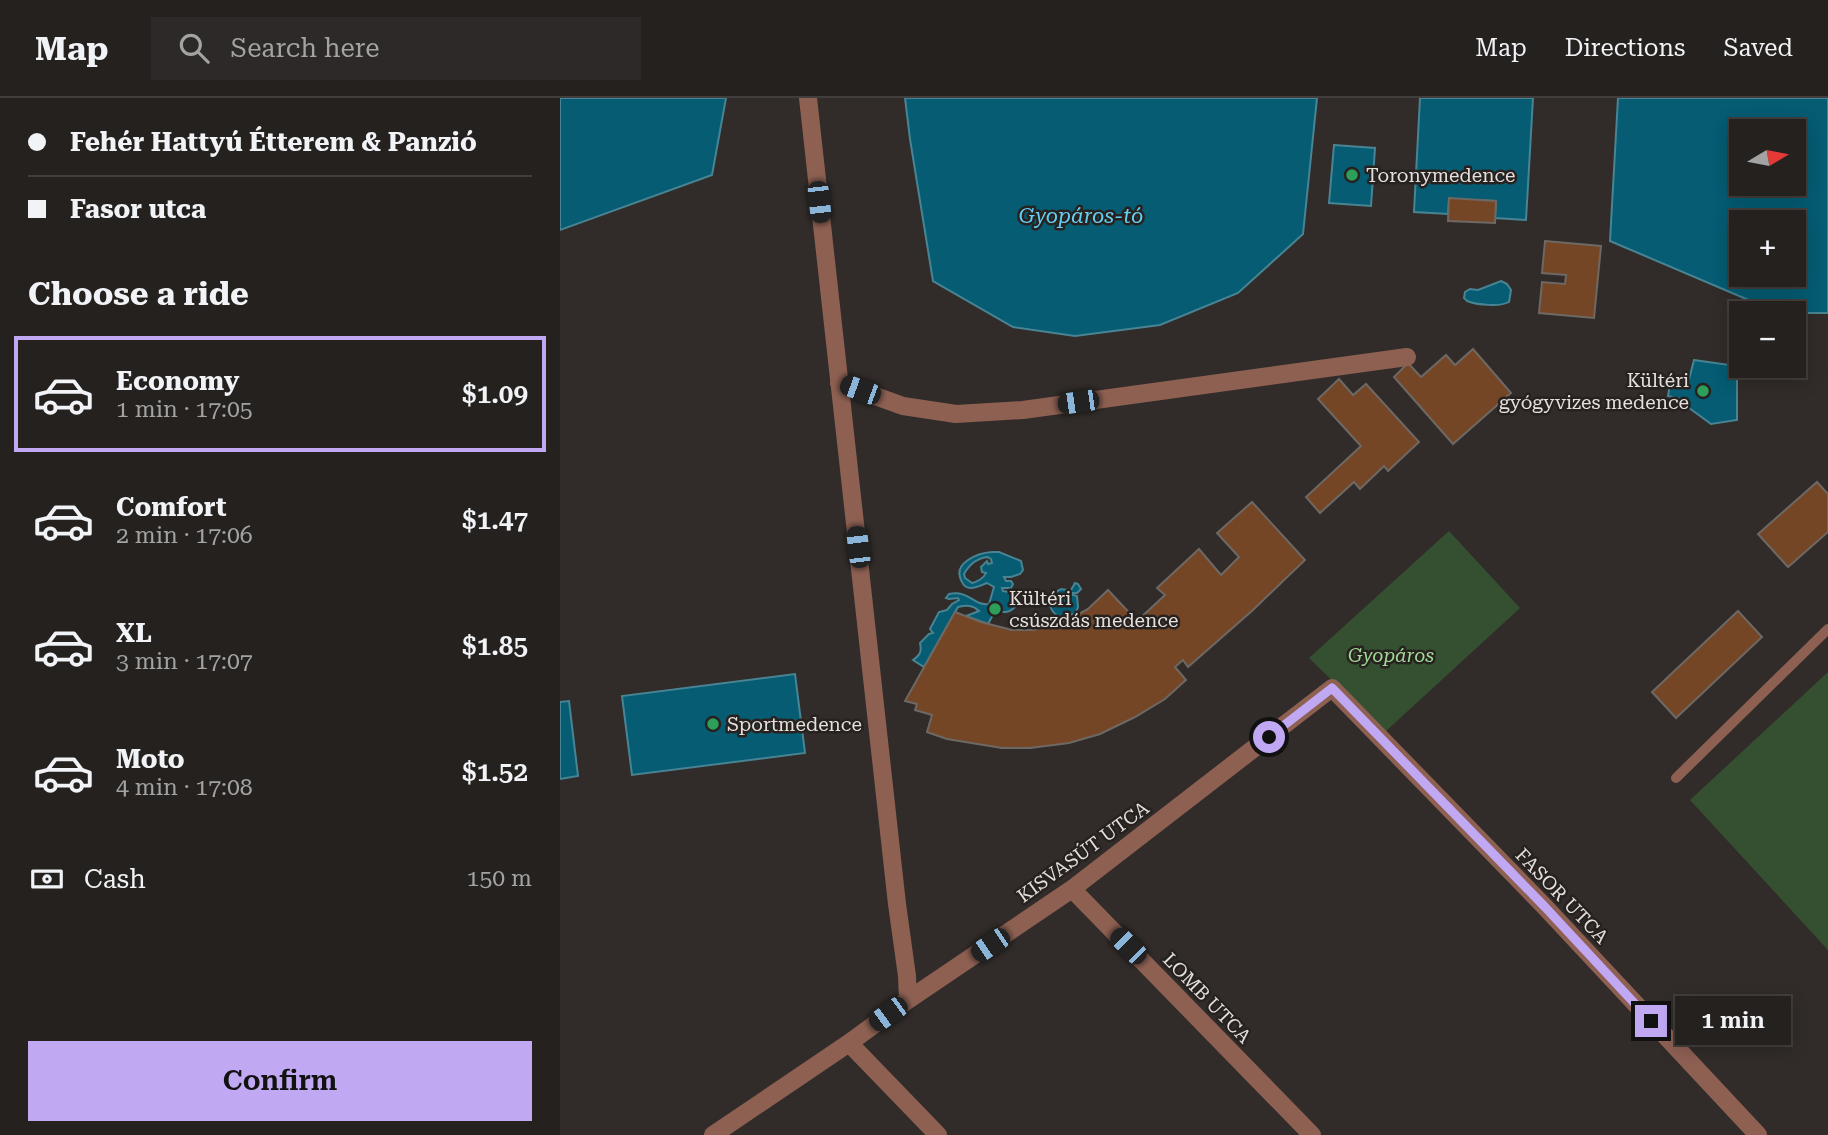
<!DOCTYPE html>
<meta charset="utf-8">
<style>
body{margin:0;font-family:"Roboto Serif",serif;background:#2d2928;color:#f1f3f6;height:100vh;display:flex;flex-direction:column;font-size:26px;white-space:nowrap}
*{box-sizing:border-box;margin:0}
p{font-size:23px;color:#a3a3a4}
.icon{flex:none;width:38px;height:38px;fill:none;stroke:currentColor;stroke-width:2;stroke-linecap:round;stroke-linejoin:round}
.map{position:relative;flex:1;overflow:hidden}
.panel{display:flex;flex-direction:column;background:#25211f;width:560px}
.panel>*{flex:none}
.guide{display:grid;align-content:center;height:154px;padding:0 28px;background:#25211f}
.needle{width:46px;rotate:80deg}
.fabs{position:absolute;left:1169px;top:21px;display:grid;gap:14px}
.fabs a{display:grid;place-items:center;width:77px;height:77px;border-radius:0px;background:#25211f;box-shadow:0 4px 18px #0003,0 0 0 2px #423e3d;font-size:35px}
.end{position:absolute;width:32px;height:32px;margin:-16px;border:9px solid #c1a8f3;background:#111;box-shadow:0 0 0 4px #111}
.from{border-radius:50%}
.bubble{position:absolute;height:49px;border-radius:0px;background:#25211f;box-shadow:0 4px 18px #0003,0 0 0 2px #423e3d;font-size:23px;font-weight:600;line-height:49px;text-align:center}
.car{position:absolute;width:21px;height:42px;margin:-21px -10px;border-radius:9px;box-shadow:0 0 5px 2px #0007;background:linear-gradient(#222 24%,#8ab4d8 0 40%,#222 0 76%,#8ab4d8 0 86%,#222 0)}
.guide b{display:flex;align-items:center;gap:24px;height:66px;font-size:26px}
.guide b+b{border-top:2px solid #423e3d}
.guide i{width:18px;height:18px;background:#f1f3f6}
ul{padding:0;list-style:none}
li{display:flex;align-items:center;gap:21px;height:116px;margin:0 14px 10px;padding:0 14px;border:4px solid transparent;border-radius:0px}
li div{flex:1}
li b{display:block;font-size:26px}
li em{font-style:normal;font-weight:600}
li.selected{border-color:#c1a8f3}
li>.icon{width:63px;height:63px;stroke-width:1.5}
h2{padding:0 28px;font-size:32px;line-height:84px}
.pay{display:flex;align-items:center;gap:18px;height:77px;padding:0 28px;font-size:26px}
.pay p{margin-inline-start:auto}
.primary-button{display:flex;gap:14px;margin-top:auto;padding:14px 28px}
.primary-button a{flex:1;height:80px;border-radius:0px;background:#c1a8f3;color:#111;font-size:28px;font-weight:600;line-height:80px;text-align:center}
header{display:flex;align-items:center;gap:42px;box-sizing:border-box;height:98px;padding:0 35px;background:#25211f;border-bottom:2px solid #423e3d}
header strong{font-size:33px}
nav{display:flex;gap:38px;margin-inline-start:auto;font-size:24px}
.search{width:490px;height:63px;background:#2d2928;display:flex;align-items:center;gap:18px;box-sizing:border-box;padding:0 24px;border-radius:0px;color:#a3a3a4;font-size:26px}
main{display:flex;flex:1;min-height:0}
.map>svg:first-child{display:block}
.green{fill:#355031}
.water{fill:#055c73;stroke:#488493;stroke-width:2;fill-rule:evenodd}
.building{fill:#754625;stroke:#6e6864;stroke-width:2}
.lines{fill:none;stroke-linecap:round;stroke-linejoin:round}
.service{stroke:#8d6052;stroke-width:10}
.minor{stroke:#8d6052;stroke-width:18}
.route{stroke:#c1a8f3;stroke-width:9}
.leisure-dot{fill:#2e9e5b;stroke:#27221f;stroke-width:2.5}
.labels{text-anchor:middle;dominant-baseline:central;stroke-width:5;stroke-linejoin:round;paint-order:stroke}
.poi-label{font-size:19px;fill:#e4e0de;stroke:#27221f;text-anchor:start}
.park-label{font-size:19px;font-style:italic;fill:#a0da96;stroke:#27221f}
.street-label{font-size:19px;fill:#e4e0de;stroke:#27221f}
.water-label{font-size:21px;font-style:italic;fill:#64cff3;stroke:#27221f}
</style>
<header>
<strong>Map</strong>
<div class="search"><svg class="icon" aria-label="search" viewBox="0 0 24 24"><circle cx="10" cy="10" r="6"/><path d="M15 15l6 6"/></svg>Search here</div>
<nav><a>Map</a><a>Directions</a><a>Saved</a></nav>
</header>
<main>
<section class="panel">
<div class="guide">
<b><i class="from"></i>Fehér Hattyú Étterem &amp; Panzió</b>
<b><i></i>Fasor utca</b>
</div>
<h2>Choose a ride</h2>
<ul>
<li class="selected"><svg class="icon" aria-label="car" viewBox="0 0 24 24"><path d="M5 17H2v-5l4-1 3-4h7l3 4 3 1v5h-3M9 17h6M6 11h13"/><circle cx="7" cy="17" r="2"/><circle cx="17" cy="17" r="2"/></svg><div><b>Economy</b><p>1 min · 17:05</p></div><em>$1.09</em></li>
<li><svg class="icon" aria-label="car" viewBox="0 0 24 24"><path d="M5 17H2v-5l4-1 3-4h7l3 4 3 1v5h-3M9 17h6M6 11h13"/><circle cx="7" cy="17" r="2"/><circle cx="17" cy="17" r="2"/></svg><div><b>Comfort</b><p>2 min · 17:06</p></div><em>$1.47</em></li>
<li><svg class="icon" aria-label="car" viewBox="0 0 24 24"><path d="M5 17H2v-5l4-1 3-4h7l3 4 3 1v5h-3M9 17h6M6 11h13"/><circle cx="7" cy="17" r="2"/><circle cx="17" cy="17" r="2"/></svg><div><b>XL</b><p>3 min · 17:07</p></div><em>$1.85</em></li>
<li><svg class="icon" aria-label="car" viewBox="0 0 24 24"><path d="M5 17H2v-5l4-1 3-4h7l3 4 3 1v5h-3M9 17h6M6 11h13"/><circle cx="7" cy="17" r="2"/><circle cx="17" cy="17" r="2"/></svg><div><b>Moto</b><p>4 min · 17:08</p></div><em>$1.52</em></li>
</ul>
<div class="pay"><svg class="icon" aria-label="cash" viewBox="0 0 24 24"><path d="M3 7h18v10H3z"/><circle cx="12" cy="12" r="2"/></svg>Cash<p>150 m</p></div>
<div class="primary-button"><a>Confirm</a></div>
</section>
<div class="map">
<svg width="1268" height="1037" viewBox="0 0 1268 1037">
<rect width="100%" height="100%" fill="#312c29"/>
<path class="green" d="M889 433 960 510 825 634 749 560Z
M1268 574V852L1130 702Z"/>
<path class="water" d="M0 0H166L152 77 0 132Z
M345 0H757L743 136 678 195 600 227 515 238 453 229 373 183 350 41Z
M860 0H973L966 122 935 120 936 103 889 101 888 116 854 114Z
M1058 0H1268V215H1219L1050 143ZM1181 33H1234V86H1181ZM1181 124H1234V177H1181Z
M774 47 815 50 811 108 769 105Z
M941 183 947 186 951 192 949 204C940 209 917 207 907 203L904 200 905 194 910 191 918 192Z
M1134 262 1177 268V322L1151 326 1121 304V301L1108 298 1110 286 1127 289Z
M432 454H439L461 463 463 472 460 476 451 479H444L446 483H451L453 486 451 490H442L443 493C452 494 455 498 457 507 450 515 445 515 435 513L428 526 406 518 419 513C413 507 407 507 398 509L364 569 353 562C360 557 362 554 360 545L369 536 373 535 370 531 379 514 387 512 392 506 399 502 398 500 389 501 386 500 389 496C410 492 413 508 429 506L434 489 427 485C422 487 417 490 411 490 407 490 404 489 402 484 391 465 418 455 432 454ZM428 459 431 461 432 465 428 466 427 463 421 469 422 474 426 475C424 480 417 484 412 485L405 480 404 476C409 467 417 460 428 459Z
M515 485 518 486 521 491 517 495H513V497L517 498 518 509 516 514C505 521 495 521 490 508L494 506 493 504 486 502 489 497 497 499 496 495C501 488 506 493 511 492Z
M235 576 245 655 72 677 62 598Z
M9 603 18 678 0 681V604Z"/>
<path class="building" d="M889 100 936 103 935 125 888 123Z
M985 143 1041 148 1034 220 979 215 982 184 1005 186 1006 177 982 175Z
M913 251 951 295 893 346 834 279 848 265 861 279 886 257 895 267Z
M779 281 793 297 806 286 859 344 828 373 824 368 800 391 794 384 760 415 746 399 801 348 758 301Z
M1257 384 1268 396V434L1228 469 1198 436Z
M692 404 745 462 693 512 628 569 623 562 615 569 626 582 605 601 575 619 540 636 509 645 470 650H442L387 641 367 634 372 617 355 612 357 606 345 603 395 514 421 524 452 532H474L499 525 517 517 528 511 548 492 577 523 605 497 597 490 639 451 661 477 679 459 657 435Z
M1178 513 1202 539 1116 620 1092 594Z"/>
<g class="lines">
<path class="service" d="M1116 680 1268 531"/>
<path class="minor" d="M248 0 337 806 347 878 348 902
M279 285 343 308 396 316 463 312 847 259
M512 791 752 1037
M289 945 378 1037
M153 1037 289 945 348 902 512 791 772 590 985 809 1198 1037"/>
</g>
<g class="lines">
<path class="route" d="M709 639 772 590 985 809 1091 923"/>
</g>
<g class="leisure-dot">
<circle cx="792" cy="77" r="7"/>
<circle cx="1143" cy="293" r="7"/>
<circle cx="435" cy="511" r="7"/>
<circle cx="153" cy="626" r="7"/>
</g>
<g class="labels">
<g class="poi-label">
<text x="806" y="77">Toronymedence</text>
<text x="1129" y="282" text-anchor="end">Kültéri<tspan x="1129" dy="22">gyógyvizes medence</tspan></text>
<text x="449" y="500">Kültéri<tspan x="449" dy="22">csúszdás medence</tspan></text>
<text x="167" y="626">Sportmedence</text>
</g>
<g class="park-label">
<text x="831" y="557">Gyopáros</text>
</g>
<g class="street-label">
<text transform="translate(523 754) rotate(-36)">KISVASÚT UTCA</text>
<text transform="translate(1002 798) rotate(46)">FASOR UTCA</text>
<text transform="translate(647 900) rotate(46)">LOMB UTCA</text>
</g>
<g class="water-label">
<text x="521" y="118">Gyopáros-tó</text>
</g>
</g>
</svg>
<div class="fabs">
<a><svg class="needle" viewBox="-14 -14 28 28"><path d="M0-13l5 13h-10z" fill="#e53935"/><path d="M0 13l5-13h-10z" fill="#a3a3a4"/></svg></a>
<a>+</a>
<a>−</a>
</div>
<i class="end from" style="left:709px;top:639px"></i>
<i class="end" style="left:1091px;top:923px"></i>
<div class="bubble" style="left:1115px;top:898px;width:116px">1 min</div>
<i class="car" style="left:259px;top:104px;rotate:174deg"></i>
<i class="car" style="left:300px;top:292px;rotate:290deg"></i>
<i class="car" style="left:518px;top:304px;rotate:262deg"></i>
<i class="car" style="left:298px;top:449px;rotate:353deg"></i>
<i class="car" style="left:430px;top:847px;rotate:236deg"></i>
<i class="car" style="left:568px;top:848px;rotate:315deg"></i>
<i class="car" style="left:328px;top:916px;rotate:234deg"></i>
</div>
</main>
